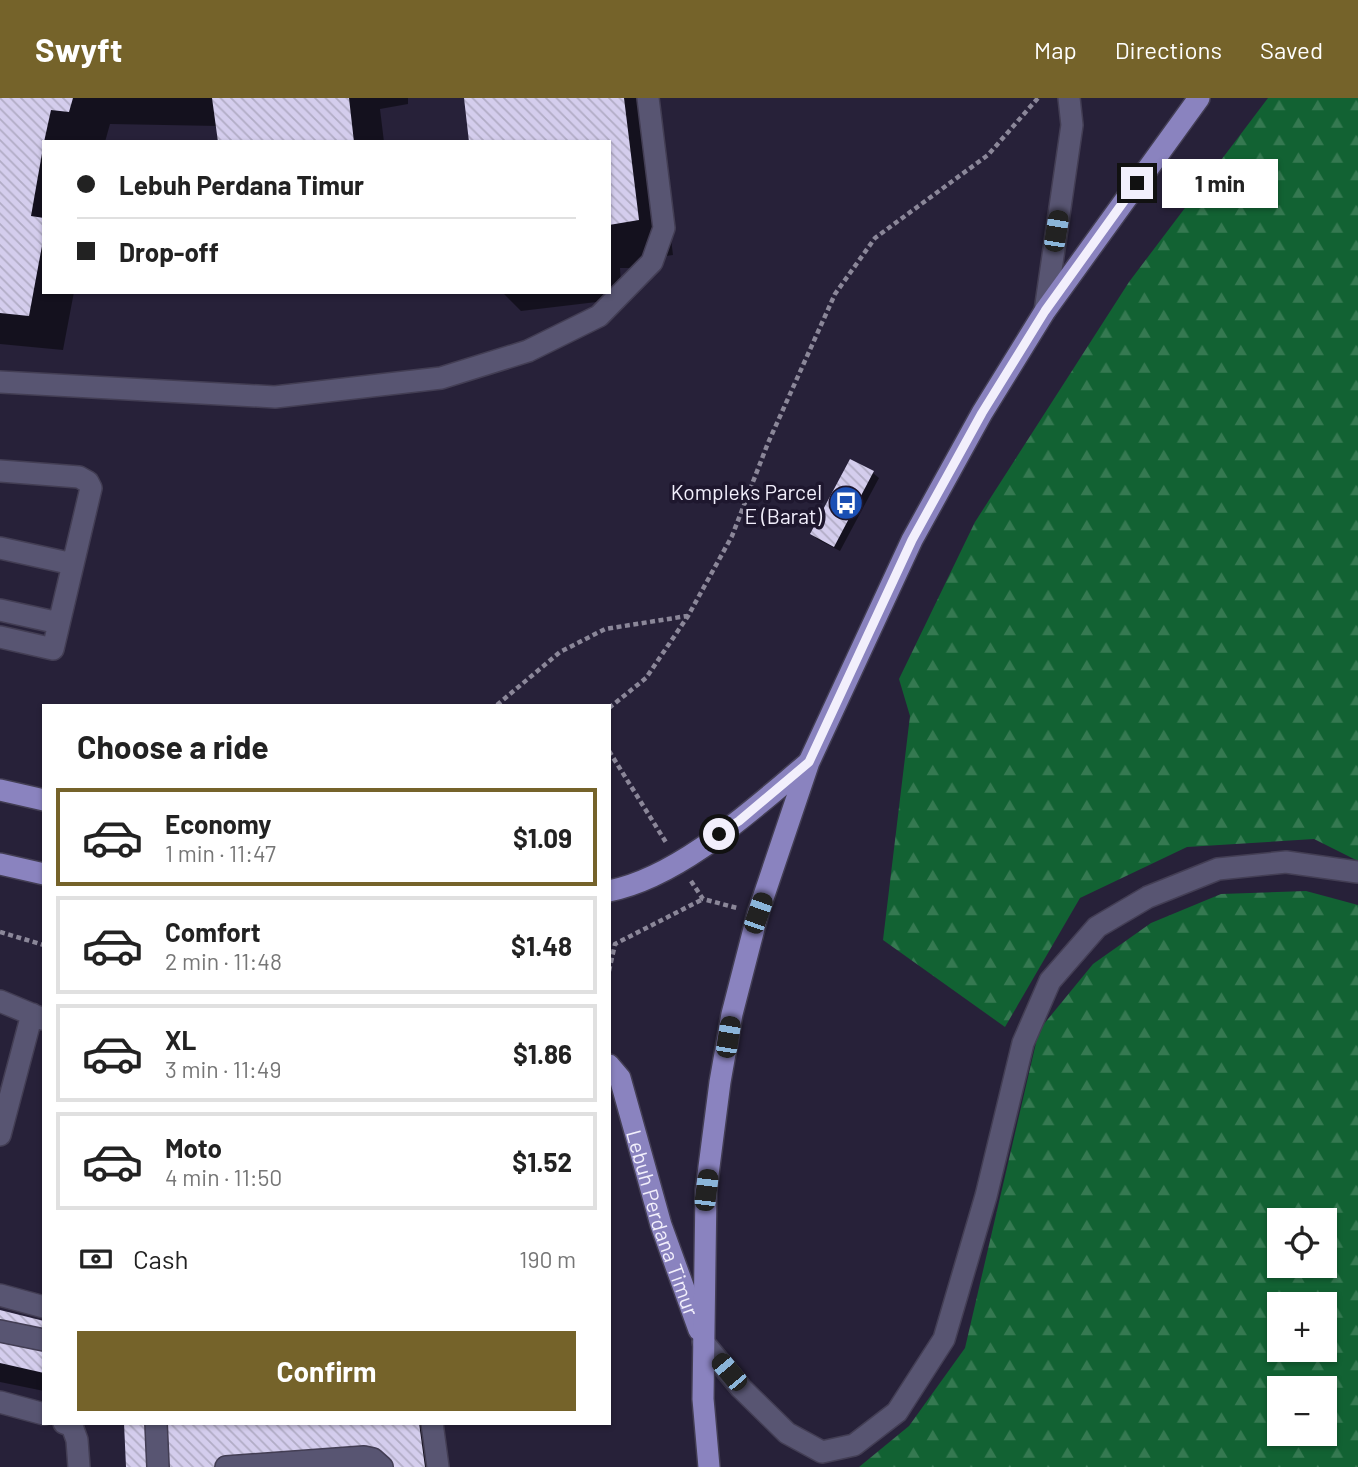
<!DOCTYPE html>
<meta charset="utf-8">
<style>
body{margin:0;font-family:Barlow,sans-serif;background:#f6f6f6;color:#222;height:100vh;display:flex;flex-direction:column;font-size:26px;white-space:nowrap}
*{box-sizing:border-box;margin:0}
p{font-size:23px;color:#767676}
.icon{flex:none;width:38px;height:38px;fill:none;stroke:currentColor;stroke-width:2;stroke-linecap:round;stroke-linejoin:round}
.map{position:relative;flex:1;overflow:hidden}
.drawer{position:absolute;left:42px;top:606px;width:569px;height:721px;display:flex;flex-direction:column;background:#fff;border-radius:0px;box-shadow:0 2px 5px #0004}
.drawer>*{flex:none}
.guide{position:absolute;left:42px;top:42px;width:569px;height:154px;border-radius:0px;box-shadow:0 2px 5px #0004;display:grid;align-content:center;height:154px;padding:0 35px;background:#fff}
.tools{position:absolute;left:1267px;top:1110px;display:grid;gap:14px}
.tools a{display:grid;place-items:center;width:70px;height:70px;border-radius:0px;background:#fff;box-shadow:0 2px 5px #0004;font-size:35px}
.end{position:absolute;width:32px;height:32px;margin:-16px;border:9px solid #f2effc;background:#111;box-shadow:0 0 0 4px #111}
.from{border-radius:50%}
.bubble{position:absolute;height:49px;border-radius:0px;background:#fff;box-shadow:0 2px 5px #0004;font-size:23px;font-weight:700;line-height:49px;text-align:center}
.car{position:absolute;width:21px;height:42px;margin:-21px -10px;border-radius:9px;box-shadow:0 0 5px 2px #0007;background:linear-gradient(#222 24%,#8ab4d8 0 40%,#222 0 76%,#8ab4d8 0 86%,#222 0)}
.guide b{display:flex;align-items:center;gap:24px;height:66px;font-size:26px}
.guide b+b{border-top:2px solid #e0e0e0}
.guide i{width:18px;height:18px;background:#222}
ul{padding:0;list-style:none}
li{display:flex;align-items:center;gap:21px;height:98px;margin:0 14px 10px;padding:0 21px;border:4px solid #e0e0e0;border-radius:0px}
li div{flex:1}
li b{display:block;font-size:26px}
li em{font-style:normal;font-weight:700}
li.active{border-color:#75632a}
li>.icon{width:63px;height:63px;stroke-width:1.5}
h2{padding:0 35px;font-size:32px;line-height:84px}
.pay{display:flex;align-items:center;gap:18px;height:77px;padding:0 35px;font-size:26px}
.pay p{margin-inline-start:auto}
.primary-button{display:flex;gap:14px;margin-top:auto;padding:14px 35px}
.primary-button a{flex:1;height:80px;border-radius:0px;background:#75632a;color:#fff;font-size:28px;font-weight:700;line-height:80px;text-align:center}
header{display:flex;align-items:center;gap:42px;box-sizing:border-box;height:98px;padding:0 35px;background:#75632a;color:#fff}
header strong{font-size:33px}
nav{display:flex;gap:38px;margin-inline-start:auto;font-size:24px}
.map>svg:first-child{display:block}
.forest{fill:url(#forest-firs);fill-rule:evenodd}
.shadow{fill:#0007}
.building{fill:url(#building-back-hatch)}
.lines{fill:none;stroke-linecap:round;stroke-linejoin:round}
.minor-casing{stroke:#433e54;stroke-width:24}
.major-casing{stroke:#433e54;stroke-width:24}
.path{stroke:#8b8799;stroke-width:4.5;stroke-dasharray:5 3.5;stroke-linecap:butt}
.minor{stroke:#585572;stroke-width:21}
.major{stroke:#8a83bf;stroke-width:21}
.route{stroke:#f2effc;stroke-width:9}
.labels{text-anchor:middle;dominant-baseline:central;stroke-width:7;stroke-linejoin:round;paint-order:stroke}
.poi-label{font-size:21px;fill:#f2effc;stroke:#1e172e;text-anchor:end}
.street-label{font-size:21px;fill:#f2effc;stroke:#1e172e}
</style>
<header>
<strong>Swyft</strong>
<nav><a>Map</a><a>Directions</a><a>Saved</a></nav>
</header>
<div class="map">
<svg width="1358" height="1369" viewBox="0 0 1358 1369">
<defs>
<pattern id="forest-firs" width="22" height="20" patternUnits="userSpaceOnUse" patternTransform="scale(1.75)"><rect width="22" height="20" fill="#126233"/><path d="M5 1l3.5 6h-7zM16 11l3.5 6h-7z" fill="#357951"/></pattern>
<pattern id="building-back-hatch" width="6" height="6" patternUnits="userSpaceOnUse" patternTransform="scale(1.75)"><rect width="6" height="6" fill="#d4cded"/><path d="M-1 5l2 2M0 0l6 6M5-1l2 2" fill="none" stroke="#b1acc5"/></pattern>
</defs>
<rect width="100%" height="100%" fill="#272139"/>
<path class="forest" d="M1268 0H1358V763L1314 741 1187 749 1080 800 1005 929 883 842 910 618 899 581 975 424 1129 184Z
M1306 793 1358 807V1369H859L909 1328 965 1250 1039 932 1093 866 1151 825 1221 796ZM1279 1122H1325V1167H1279ZM1279 1206H1325V1251H1279ZM1279 1290H1325V1335H1279Z"/>
<path class="shadow" d="M0 0H408V6L380 11 384 44H220L218 28 110 26 105 44H44V194H74L63 252 0 246Z
M466 0H654L673 157 645 161 644 170H620L622 201 521 213 502 194H609V44Z
M851 363 873 375 879 380 840 453 817 441 812 436Z
M0 1214 44 1225V1293L0 1284Z
M126 1325H440L445 1369H128Z"/>
<path class="building" d="M0 0H73L69 14 51 12 44 44 31 118 44 120V137L29 218 0 215Z
M212 0H349L354 44H218Z
M464 0H624L639 122 609 127V44H469Z
M850 361 874 373 834 449 810 436Z
M0 1212 44 1223V1275L0 1265Z
M124 1325H419L425 1369H126Z"/>
<g class="lines">
<g class="minor-casing">
<path id="minor" d="M1045 213 1072 27 1069 0
M0 284 275 299 441 280 528 253 599 218 652 164 664 130 648 0
M0 373 79 379 88 384 91 390 53 551 0 539
M0 450 73 466
M0 512 59 525
M0 903 43 921
M0 1037 32 916
M0 1197 44 1209
M0 1233 44 1242
M703 1244 741 1290 787 1335 822 1354 854 1347 897 1314 944 1241 986 1098 1023 945 1050 883 1097 829 1148 799 1218 771 1286 764 1358 774
M0 1304 44 1316
M64 1325 72 1328 77 1342 79 1369
M156 1325 158 1369
M432 1325 438 1369
M226 1369 364 1359 373 1361 382 1369"/>
</g>
<g class="major-casing">
<g id="major">
<path d="M0 692 44 702"/>
<path d="M0 766 44 776"/>
<path d="M609 793C680 779 753 711 808 665"/>
<path id="s1" d="M609 967 620 980 661 1127 699 1232"/>
<path d="M709 1369 703 1301 706 1092 720 984 732 916 758 815 809 664 912 442 982 315 1045 213 1199 0"/>
</g>
</g>
<path class="path" d="M497 607 560 554 605 531 687 518
M609 610 646 580 688 518 732 438 768 345 835 196 875 140 988 57 1038 0
M609 653 667 746
M691 783 703 801 737 810
M0 834 44 847
M609 873 615 846 703 801"/>
<use href="#minor" class="minor"/>
<use href="#major" class="major"/>
</g>
<g class="lines">
<path class="route" d="M719 736 739 723 809 664 912 442 982 315 1045 213 1137 85"/>
</g>
<defs>
<g id="bus-disc" transform="scale(1.75)"><circle r="9.5" fill="#1a4fb4" stroke="#1e172e"/><path d="M-5-6H5V4H4V6H2V4H-2V6H-4V4H-5ZM-3.5-4V0h7V-4ZM-3.5 1.2v1.5H-2V1.2ZM2 1.2v1.5H3.5V1.2Z" fill="#fff"/></g>
</defs>
<g fill-rule="evenodd">
<use href="#bus-disc" x="846" y="405"/>
</g>
<g class="labels">
<g class="poi-label">
<text x="822" y="393">Kompleks Parcel<tspan x="822" dy="24">E (Barat)</tspan></text>
</g>
<g class="street-label">
<text stroke="none"><textPath href="#s1" startOffset="168">Lebuh Perdana Timur</textPath></text>
</g>
</g>
</svg>
<div class="tools">
<a><svg class="icon" aria-label="locate" viewBox="0 0 24 24"><circle cx="12" cy="12" r="6"/><path d="M12 2v4M12 18v4M2 12h4M18 12h4"/></svg></a>
<a>+</a>
<a>−</a>
</div>
<i class="end from" style="left:719px;top:736px"></i>
<i class="end" style="left:1137px;top:85px"></i>
<div class="bubble" style="left:1162px;top:61px;width:116px">1 min</div>
<i class="car" style="left:1056px;top:133px;rotate:9deg"></i>
<i class="car" style="left:758px;top:815px;rotate:19deg"></i>
<i class="car" style="left:728px;top:939px;rotate:9deg"></i>
<i class="car" style="left:706px;top:1092px;rotate:7deg"></i>
<i class="car" style="left:729px;top:1274px;rotate:320deg"></i>
<div class="guide">
<b><i class="from"></i>Lebuh Perdana Timur</b>
<b><i></i>Drop-off</b>
</div>
<section class="drawer">
<h2>Choose a ride</h2>
<ul>
<li class="active"><svg class="icon" aria-label="car" viewBox="0 0 24 24"><path d="M5 17H2v-5l4-1 3-4h7l3 4 3 1v5h-3M9 17h6M6 11h13"/><circle cx="7" cy="17" r="2"/><circle cx="17" cy="17" r="2"/></svg><div><b>Economy</b><p>1 min · 11:47</p></div><em>$1.09</em></li>
<li><svg class="icon" aria-label="car" viewBox="0 0 24 24"><path d="M5 17H2v-5l4-1 3-4h7l3 4 3 1v5h-3M9 17h6M6 11h13"/><circle cx="7" cy="17" r="2"/><circle cx="17" cy="17" r="2"/></svg><div><b>Comfort</b><p>2 min · 11:48</p></div><em>$1.48</em></li>
<li><svg class="icon" aria-label="car" viewBox="0 0 24 24"><path d="M5 17H2v-5l4-1 3-4h7l3 4 3 1v5h-3M9 17h6M6 11h13"/><circle cx="7" cy="17" r="2"/><circle cx="17" cy="17" r="2"/></svg><div><b>XL</b><p>3 min · 11:49</p></div><em>$1.86</em></li>
<li><svg class="icon" aria-label="car" viewBox="0 0 24 24"><path d="M5 17H2v-5l4-1 3-4h7l3 4 3 1v5h-3M9 17h6M6 11h13"/><circle cx="7" cy="17" r="2"/><circle cx="17" cy="17" r="2"/></svg><div><b>Moto</b><p>4 min · 11:50</p></div><em>$1.52</em></li>
</ul>
<div class="pay"><svg class="icon" aria-label="cash" viewBox="0 0 24 24"><path d="M3 7h18v10H3z"/><circle cx="12" cy="12" r="2"/></svg>Cash<p>190 m</p></div>
<div class="primary-button"><a>Confirm</a></div>
</section>
</div>
